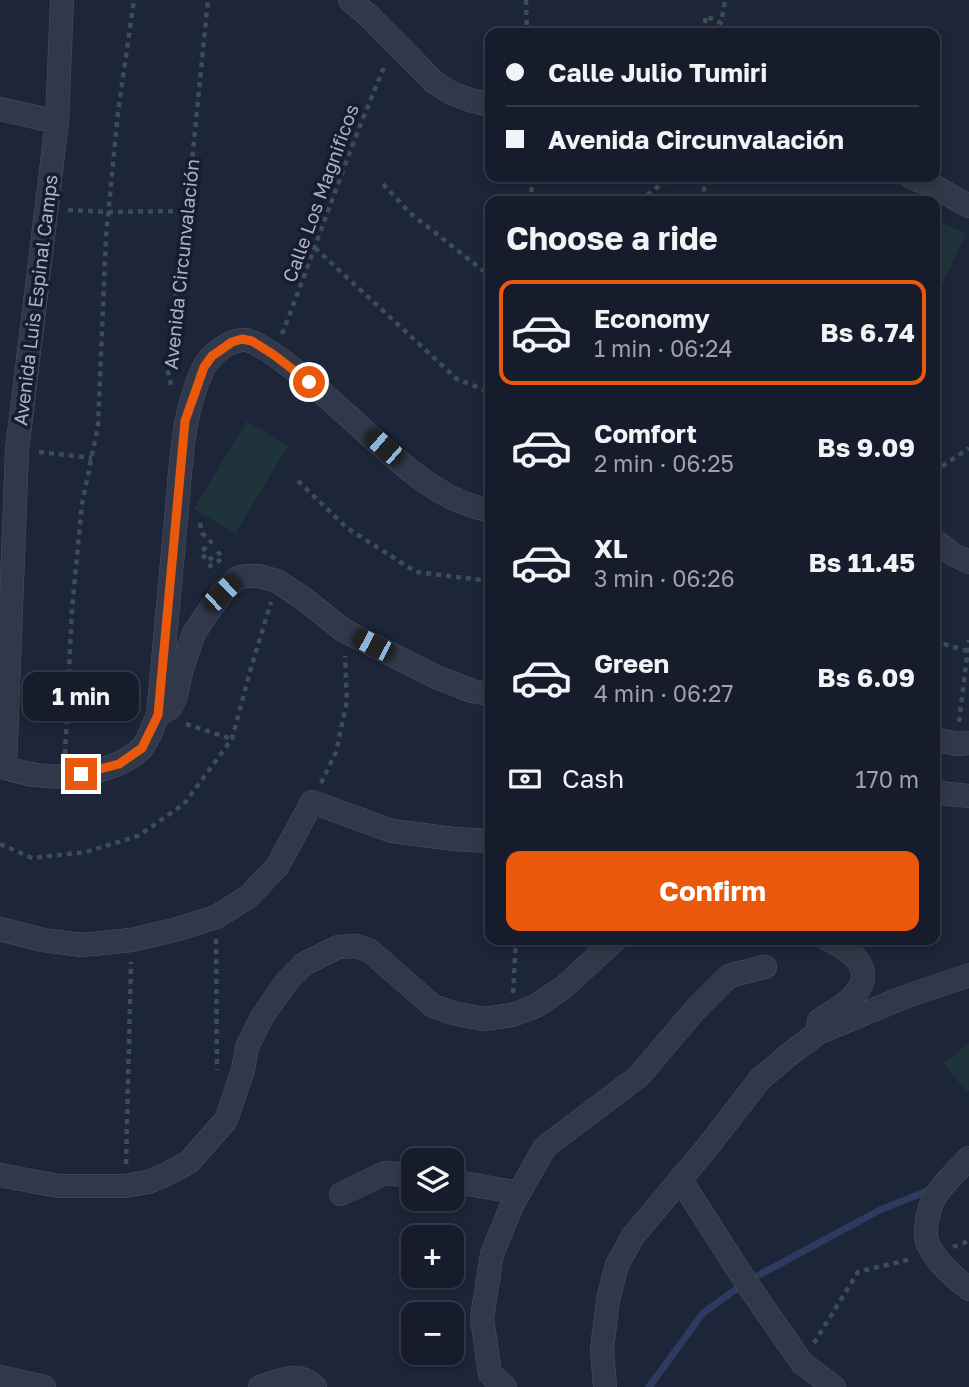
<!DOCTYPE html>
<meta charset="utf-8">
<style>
body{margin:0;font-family:"Golos Text",sans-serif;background:#232937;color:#f1f3f6;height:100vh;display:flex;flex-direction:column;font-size:26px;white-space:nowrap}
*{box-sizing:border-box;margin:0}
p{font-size:23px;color:#9ea1a9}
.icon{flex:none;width:38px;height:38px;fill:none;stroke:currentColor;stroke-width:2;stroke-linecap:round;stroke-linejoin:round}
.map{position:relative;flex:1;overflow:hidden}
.side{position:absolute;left:485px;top:196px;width:455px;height:749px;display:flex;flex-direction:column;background:#161c2b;border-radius:14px;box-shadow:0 4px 10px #0003,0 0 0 2px #353a47}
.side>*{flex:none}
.banner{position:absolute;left:485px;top:28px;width:455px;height:154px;border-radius:14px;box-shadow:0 4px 10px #0003,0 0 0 2px #353a47;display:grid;align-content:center;height:154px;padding:0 21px;background:#161c2b}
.fabs{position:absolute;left:401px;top:1148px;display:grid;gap:14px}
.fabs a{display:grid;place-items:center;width:63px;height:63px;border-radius:14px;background:#161c2b;box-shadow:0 4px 10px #0003,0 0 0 2px #353a47;font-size:35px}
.end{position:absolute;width:32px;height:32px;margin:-16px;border:9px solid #ea580c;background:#fff;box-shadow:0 0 0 4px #fff}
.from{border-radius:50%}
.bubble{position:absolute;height:49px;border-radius:14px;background:#161c2b;box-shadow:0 4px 10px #0003,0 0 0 2px #353a47;font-size:23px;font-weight:700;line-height:49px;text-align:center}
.car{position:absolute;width:21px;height:42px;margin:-21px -10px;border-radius:9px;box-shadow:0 0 5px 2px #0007;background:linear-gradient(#222 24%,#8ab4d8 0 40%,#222 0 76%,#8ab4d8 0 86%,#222 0)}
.banner b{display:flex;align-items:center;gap:24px;height:66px;font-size:26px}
.banner b+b{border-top:2px solid #353a47}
.banner i{width:18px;height:18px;background:#f1f3f6}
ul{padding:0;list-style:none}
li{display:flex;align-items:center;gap:21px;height:105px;margin:0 14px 10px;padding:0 7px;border:4px solid transparent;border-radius:14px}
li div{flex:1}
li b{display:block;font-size:26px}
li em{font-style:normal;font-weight:700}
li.on{border-color:#ea580c}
li>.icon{width:63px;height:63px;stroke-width:1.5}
h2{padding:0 21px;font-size:32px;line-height:84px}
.pay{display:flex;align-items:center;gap:18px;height:77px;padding:0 21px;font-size:26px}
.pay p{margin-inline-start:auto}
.action{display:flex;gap:14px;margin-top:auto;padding:14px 21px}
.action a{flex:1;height:80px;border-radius:14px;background:#ea580c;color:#fff;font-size:28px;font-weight:700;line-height:80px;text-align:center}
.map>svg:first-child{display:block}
.green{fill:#1f333a}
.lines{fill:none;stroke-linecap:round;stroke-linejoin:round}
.stream{stroke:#2d3b60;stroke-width:7}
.minor-casing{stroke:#4c5264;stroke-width:24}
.path{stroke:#3a4f54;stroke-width:4.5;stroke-dasharray:5 5;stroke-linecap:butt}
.minor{stroke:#313849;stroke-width:23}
.route{stroke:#ea580c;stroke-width:9}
.labels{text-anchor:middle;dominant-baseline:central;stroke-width:7;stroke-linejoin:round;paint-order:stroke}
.street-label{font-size:19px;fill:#abb2c6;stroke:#171d2d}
</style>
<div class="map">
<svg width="969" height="1387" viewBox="0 0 969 1387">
<rect width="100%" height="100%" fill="#1d2539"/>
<path class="green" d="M935 219 966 234 936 298 934 297Z
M247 421 288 446 235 534 194 509Z
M969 1043V1090L966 1092 944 1063Z"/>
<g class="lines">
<path class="stream" d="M649 1387 703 1313 746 1282 880 1210 932 1189"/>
<g class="minor-casing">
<path id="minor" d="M350 0 370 17 434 82 451 93 470 100 490 105
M0 109 57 122
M911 177 935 187 969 206
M934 540 954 555 969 562
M158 715 171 707 175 699 182 668 194 633 206 615 222 593 237 578 246 576H259L277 581 304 599 343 630 436 677 472 691 490 694
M934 739 957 744 969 743
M0 766C12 770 25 774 37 775 68 780 118 771 141 749 149 741 153 725 158 715 164 650 170 585 176 519 181 469 181 416 203 369 210 355 229 339 245 340 266 341 340 408 358 425 395 458 440 503 490 510
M5 768 17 450 57 122 62 0
M934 790 940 793 969 796
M0 929 43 940 82 945 132 940 178 929 216 917 248 897 277 867 312 802 392 831 454 839 490 841
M818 1029 819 1021C830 1013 846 1005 855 994 877 969 850 950 829 940
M969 1158C957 1171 941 1185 933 1200 928 1211 923 1232 928 1244 936 1262 954 1277 969 1289
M0 1175 58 1186H125L148 1182 167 1174 189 1162 226 1120 243 1070 247 1047 262 1017 287 981 304 964 338 947 357 946 370 951 433 1006 453 1013 483 1019 512 1015 536 1006 564 987 615 940
M680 1179 746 1282 802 1363 834 1387
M452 1181 519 1193
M341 1194 385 1173 413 1176
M0 1377 44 1387
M260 1387C279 1381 299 1370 315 1387
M505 1387 490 1374 482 1318 492 1254 512 1205 545 1147 639 1076 694 1011 729 976 765 967
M605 1387 602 1349 608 1300 617 1265 633 1236 706 1149 760 1079 791 1053 818 1033 902 998 969 975"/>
</g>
<path class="path" d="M526 0 527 33
M703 33 706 16 721 23 725 0
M531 177 532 201
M701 177 707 201
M383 184 410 213 490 276
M639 201 671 177
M68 210 108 212 187 211
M315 248 457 379 490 392
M282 334C317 245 347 153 385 65
M171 385 168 372 170 340 187 211 208 0
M39 452 92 458
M934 472 969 448
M298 481 347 528 416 572 490 581
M200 523 202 533 211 542 201 552 207 561 219 553 222 559 210 566 212 570
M934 641 967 651
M959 722 969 640
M186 724 232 739
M65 754 72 609 82 504 98 426 106 236 118 112 134 0
M321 783 336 752 347 701 345 656
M0 844 32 858 86 852 138 836 184 804 232 739 249 675 271 602
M216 939 217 1070
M513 993 516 940
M126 1164 131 962
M953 1247 969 1241
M814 1343 858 1272 911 1259"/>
<use href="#minor" class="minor"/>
</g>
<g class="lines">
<path class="route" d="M81 774 119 764 142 748 158 715 185 421 204 367 212 356 232 342 242 339 252 341 274 355 309 382"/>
</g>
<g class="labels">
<g class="street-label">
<text transform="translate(320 193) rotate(-70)">Calle Los Magnificos</text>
<text transform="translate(181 264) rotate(-84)">Avenida Circunvalación</text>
<text transform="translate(35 300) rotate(-83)">Avenida Luis Espinal Camps</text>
</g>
</g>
</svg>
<div class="fabs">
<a><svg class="icon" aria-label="layers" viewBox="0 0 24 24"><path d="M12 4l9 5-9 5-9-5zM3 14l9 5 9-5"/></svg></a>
<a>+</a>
<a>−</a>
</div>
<i class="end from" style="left:309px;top:382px"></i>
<i class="end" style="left:81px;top:774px"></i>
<div class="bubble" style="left:23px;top:672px;width:116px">1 min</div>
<i class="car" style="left:384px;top:447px;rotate:311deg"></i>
<i class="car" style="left:222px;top:593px;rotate:46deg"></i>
<i class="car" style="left:373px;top:645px;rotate:297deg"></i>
<div class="banner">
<b><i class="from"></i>Calle Julio Tumiri</b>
<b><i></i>Avenida Circunvalación</b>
</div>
<section class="side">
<h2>Choose a ride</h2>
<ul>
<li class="on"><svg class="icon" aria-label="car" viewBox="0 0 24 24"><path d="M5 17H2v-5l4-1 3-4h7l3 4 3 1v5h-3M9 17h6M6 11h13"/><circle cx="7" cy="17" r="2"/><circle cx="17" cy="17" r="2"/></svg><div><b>Economy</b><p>1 min · 06:24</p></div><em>Bs 6.74</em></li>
<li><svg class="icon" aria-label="car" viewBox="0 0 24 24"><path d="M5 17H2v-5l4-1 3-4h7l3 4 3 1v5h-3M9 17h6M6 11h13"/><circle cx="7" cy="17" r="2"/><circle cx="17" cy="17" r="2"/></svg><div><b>Comfort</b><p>2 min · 06:25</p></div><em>Bs 9.09</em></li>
<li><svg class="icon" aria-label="car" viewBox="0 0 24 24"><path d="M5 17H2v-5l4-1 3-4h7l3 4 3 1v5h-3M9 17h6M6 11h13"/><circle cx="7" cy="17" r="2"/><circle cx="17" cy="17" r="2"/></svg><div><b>XL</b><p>3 min · 06:26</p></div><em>Bs 11.45</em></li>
<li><svg class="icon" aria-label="car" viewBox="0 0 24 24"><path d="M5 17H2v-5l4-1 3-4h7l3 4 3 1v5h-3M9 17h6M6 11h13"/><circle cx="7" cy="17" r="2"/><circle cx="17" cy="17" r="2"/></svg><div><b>Green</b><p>4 min · 06:27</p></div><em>Bs 6.09</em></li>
</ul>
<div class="pay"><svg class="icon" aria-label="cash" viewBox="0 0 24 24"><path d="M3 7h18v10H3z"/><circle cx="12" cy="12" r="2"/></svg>Cash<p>170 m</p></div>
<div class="action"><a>Confirm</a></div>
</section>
</div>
